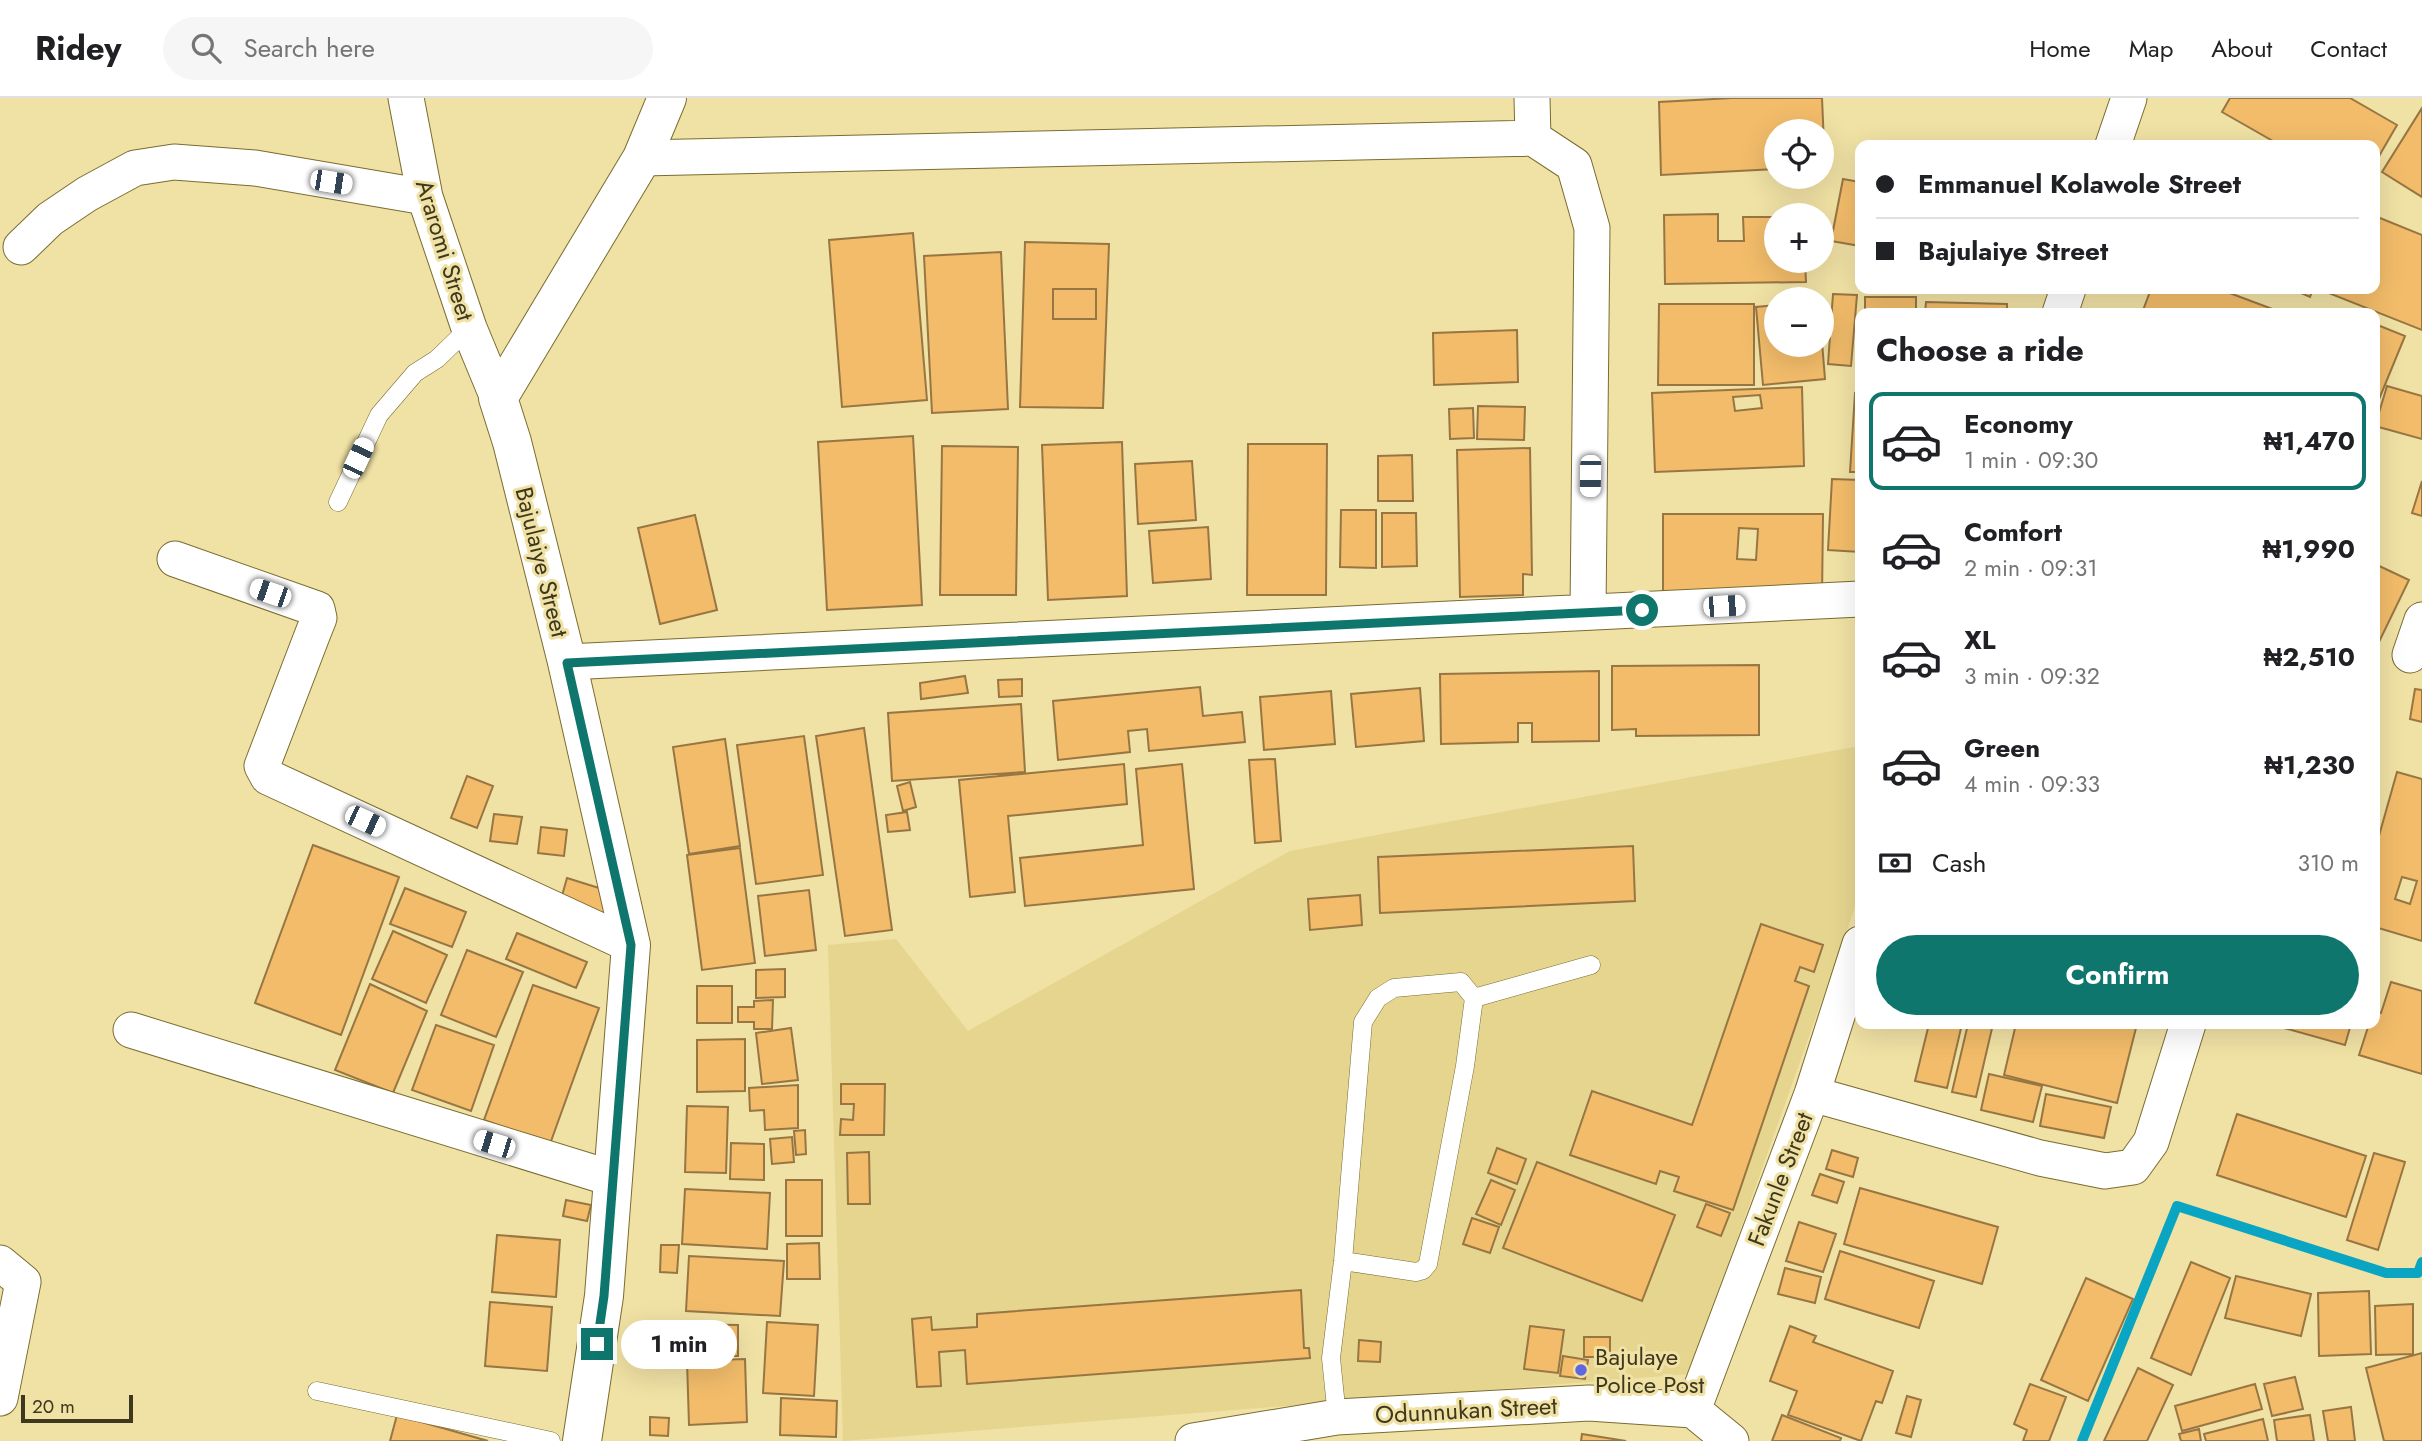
<!DOCTYPE html>
<meta charset="utf-8">
<style>
body{margin:0;font-family:Jost,sans-serif;background:#f6f6f6;color:#202124;height:100vh;display:flex;flex-direction:column;font-size:26px;white-space:nowrap}
*{box-sizing:border-box;margin:0}
p{font-size:23px;color:#757577}
.icon{flex:none;width:38px;height:38px;fill:none;stroke:currentColor;stroke-width:2;stroke-linecap:round;stroke-linejoin:round}
.map{position:relative;flex:1;overflow:hidden}
.sheet{position:absolute;left:1855px;top:210px;width:525px;height:721px;display:flex;flex-direction:column;background:#fff;border-radius:14px;box-shadow:0 7px 28px #0002}
.sheet>*{flex:none}
.guide{position:absolute;left:1855px;top:42px;width:525px;height:154px;border-radius:14px;box-shadow:0 7px 28px #0002;display:grid;align-content:center;height:154px;padding:0 21px;background:#fff}
.buttons{position:absolute;left:1764px;top:21px;display:grid;gap:14px}
.buttons a{display:grid;place-items:center;width:70px;height:70px;border-radius:50%;background:#fff;box-shadow:0 7px 28px #0002;font-size:35px}
.scale{position:absolute;left:21px;bottom:18px;width:112px;box-sizing:border-box;padding-left:7px;border:4px solid #3e381f;border-top:0;font-size:19px;line-height:24px;white-space:nowrap;color:#3e381f;-webkit-text-stroke:5px #f0e1a4;paint-order:stroke}
.end{position:absolute;width:32px;height:32px;margin:-16px;border:9px solid #0f766e;background:#fff;box-shadow:0 0 0 4px #fff}
.from{border-radius:50%}
.bubble{position:absolute;height:49px;border-radius:24px;background:#fff;box-shadow:0 7px 28px #0002;font-size:23px;font-weight:700;line-height:49px;text-align:center}
.car{position:absolute;width:21px;height:42px;margin:-21px -10px;border-radius:9px;box-shadow:0 0 5px 2px #0007;background:linear-gradient(#fff 24%,#345 0 40%,#fff 0 76%,#345 0 86%,#fff 0)}
.guide b{display:flex;align-items:center;gap:24px;height:66px;font-size:26px}
.guide b+b{border-top:2px solid #e0e0e0}
.guide i{width:18px;height:18px;background:#202124}
ul{padding:0;list-style:none}
li{display:flex;align-items:center;gap:21px;height:98px;margin:0 14px 10px;padding:0 7px;border:4px solid transparent;border-radius:14px}
li div{flex:1}
li b{display:block;font-size:26px}
li em{font-style:normal;font-weight:700}
li.active{border-color:#0f766e}
li>.icon{width:63px;height:63px;stroke-width:1.5}
h2{padding:0 21px;font-size:32px;line-height:84px}
.pay{display:flex;align-items:center;gap:18px;height:77px;padding:0 21px;font-size:26px}
.pay p{margin-inline-start:auto}
.cta{display:flex;gap:14px;margin-top:auto;padding:14px 21px}
.cta a{flex:1;height:80px;border-radius:42px;background:#0f766e;color:#fff;font-size:28px;font-weight:700;line-height:80px;text-align:center}
header{display:flex;align-items:center;gap:42px;box-sizing:border-box;height:98px;padding:0 35px;background:#fff;border-bottom:2px solid #e0e0e0}
header strong{font-size:33px}
nav{display:flex;gap:38px;margin-inline-start:auto;font-size:24px}
.search{width:490px;height:63px;background:#f6f6f6;display:flex;align-items:center;gap:18px;box-sizing:border-box;padding:0 24px;border-radius:38px;color:#757577;font-size:26px}
.map>svg:first-child{display:block}
.built{fill:#e5d58f}
.lines{fill:none;stroke-linecap:round;stroke-linejoin:round}
.stream{stroke:#09a5c3;stroke-width:10}
.building{fill:#f2bc6a;stroke:#987643;stroke-width:2;fill-rule:evenodd}
.lane-casing{stroke:#7a6c31;stroke-width:19}
.street-casing{stroke:#7a6c31;stroke-width:37}
.secondary-casing{stroke:#7a6c31;stroke-width:40}
.lane{stroke:#fff;stroke-width:18}
.street{stroke:#fff;stroke-width:35}
.secondary{stroke:#fff;stroke-width:38}
.route{stroke:#0f766e;stroke-width:9}
.poi-dot{fill:#5f67df;stroke:#f0e1a4;stroke-width:2.5}
.labels{text-anchor:middle;dominant-baseline:central;stroke-width:6;stroke-linejoin:round;paint-order:stroke}
.street-label{font-size:24px;fill:#3e381f;stroke:#f0e1a4}
.poi-label{font-size:24px;fill:#3e381f;stroke:#f0e1a4;text-anchor:start}
</style>
<header>
<strong>Ridey</strong>
<div class="search"><svg class="icon" aria-label="search" viewBox="0 0 24 24"><circle cx="10" cy="10" r="6"/><path d="M15 15l6 6"/></svg>Search here</div>
<nav><a>Home</a><a>Map</a><a>About</a><a>Contact</a></nav>
</header>
<div class="map">
<svg width="2422" height="1343" viewBox="0 0 2422 1343">
<rect width="100%" height="100%" fill="#f0e1a4"/>
<path class="built" d="M1860 648V795L1689 1276 843 1343 828 847 896 841 968 933 1290 753Z"/>
<g class="lines">
<path class="stream" d="M2082 1343 2177 1108 2386 1175H2418L2422 1164"/>
</g>
<path class="building" d="M1732 0H1822L1825 69H1822V33H1776V71L1661 77 1659 4Z
M2230 0H2350L2397 27 2375 65V47H2280L2222 14Z
M2422 10V99L2382 74Z
M1843 81 1860 84V148L1831 143Z
M1718 116V143H1744L1743 119H1776V163H1805L1806 184 1665 186 1664 117Z
M2375 118 2422 137V232L2326 194 2327 191H2375Z
M913 135 927 302 842 309 829 142Z
M1025 144 1109 146 1103 310 1020 309ZM1053 191H1096V221H1053Z
M1001 154 1008 311 932 315 924 158Z
M1053 191H1096V221H1053Z
M2151 191H2219L2283 215H2142Z
M2292 191H2313L2310 199Z
M1833 196 1857 197 1851 268 1828 266Z
M1865 199H1916V215H1865Z
M1926 204 2007 206V215H1925Z
M1659 206H1754V287H1658Z
M1776 207V247H1822V244L1825 281 1763 287 1756 209Z
M2375 226 2405 238 2375 311Z
M1517 232 1518 284 1434 287 1433 235Z
M2387 288 2422 298V341L2375 328Z
M1802 289 1804 368 1655 374 1652 295ZM1760 297 1762 310 1735 313 1733 299Z
M1855 295 1860 296V374H1850Z
M1478 308 1525 309 1524 342 1477 341Z
M1473 310 1474 340 1450 341 1449 311Z
M913 338 922 507 827 512 818 344Z
M1122 344 1127 498 1048 502 1042 347Z
M1248 346H1327L1326 497H1247Z
M942 348 1018 349 1016 497H940Z
M1530 350 1532 477 1523 476V497L1460 499 1457 352Z
M1412 357 1413 403H1378V358Z
M1192 363 1196 422 1138 426 1135 366Z
M1832 381 1860 382V454L1828 452Z
M2422 383V418L2412 415Z
M1341 412H1376V470L1340 469Z
M1382 415H1416L1417 468 1382 469Z
M1663 416H1823L1822 501 1663 500ZM1739 430 1758 431 1756 462 1737 461Z
M695 417 717 512 660 526 638 430Z
M1208 429 1211 481 1153 485 1149 433Z
M2375 466 2409 482 2379 544 2375 542V504L2378 493 2375 492Z
M1759 567V637L1636 638V631L1612 632V568Z
M1599 573V643L1532 644V625H1518V644L1441 646 1440 576Z
M965 578 968 595 921 601 920 585Z
M1022 581V598L999 599 998 582Z
M1200 589 1203 618 1242 614 1245 644 1149 653 1147 631 1128 633 1130 654 1058 662 1053 603Z
M1420 590 1424 643 1356 649 1351 596Z
M2415 591 2422 592V624L2410 621Z
M1331 593 1335 646 1264 652 1260 599Z
M1021 606 1025 674 892 683 888 615Z
M864 630 892 832 845 838 816 638Z
M804 638 823 777 756 786 737 647Z
M725 641 740 748 689 756 673 649Z
M1275 661 1281 743 1255 745 1249 662Z
M1124 666 1127 706 1008 718 1015 794 970 799 959 682Z
M1182 666 1194 791 1025 808 1020 760 1143 747 1136 671Z
M2397 674 2422 681V843L2375 829V752ZM2402 779 2417 783 2410 806 2395 801Z
M467 678 493 688 477 730 451 720Z
M910 684 916 709 903 713 897 688Z
M907 714 910 732 888 734 886 717Z
M494 716 522 719 517 746 490 743Z
M541 729 567 732 564 758 538 755Z
M313 747 399 779 341 937 255 905Z
M1633 748 1635 803 1380 815 1378 759Z
M740 750 755 865 702 872 687 757Z
M567 780 615 795 607 823 559 808Z
M405 790 466 814 452 849 390 826Z
M809 792 816 852 765 858 758 798Z
M1360 797 1362 827 1310 832 1308 801Z
M1761 826 1823 847 1814 874 1800 869 1795 883 1809 888 1733 1112 1674 1093 1679 1079 1660 1073 1656 1086 1570 1057 1592 993 1692 1027Z
M393 833 447 857 426 905 372 881Z
M517 835 587 864 576 890 506 861Z
M467 852 523 874 496 939 441 917Z
M785 871V899L756 900V872Z
M2391 884 2422 893V976L2359 957 2369 926H2375V913L2381 915Z
M370 886 427 913 393 995 335 972Z
M533 887 599 910 550 1046 484 1022Z
M697 888H732V925H697Z
M773 902 772 931H754V924H738V909H754V903Z
M1929 926H1962L1947 990 1915 983Z
M1968 926H1993L1976 999 1952 994Z
M2016 926H2137L2117 1005 2004 977Z
M2285 926H2351L2345 947 2284 930Z
M436 927 494 947 471 1013 412 992Z
M791 930 798 982 762 986 756 935Z
M745 941V993L697 994V942Z
M1989 976 2042 988 2033 1024 1981 1012Z
M841 986H885L884 1037H840L841 1021 853 1022 854 1006H841Z
M798 987V1030L765 1032 764 1012 750 1013 749 990Z
M2046 996 2111 1009 2104 1040 2040 1028Z
M687 1008 728 1009 726 1075 685 1074Z
M2237 1016 2366 1058 2346 1119 2217 1077Z
M805 1032 806 1056 796 1057 794 1033Z
M792 1039 794 1064 772 1066 770 1041Z
M731 1045 764 1046V1082L730 1081Z
M1497 1050 1526 1061 1517 1086 1488 1075Z
M1832 1052 1858 1060 1853 1079 1826 1071Z
M869 1054 870 1106H848L847 1055Z
M2374 1055 2405 1064 2378 1152 2347 1142Z
M1537 1064 1675 1117 1642 1203 1503 1150Z
M1820 1076 1844 1084 1837 1105 1812 1097Z
M786 1082H822V1138H786Z
M1491 1082 1515 1092 1501 1127 1476 1116Z
M1860 1090 1998 1129 1982 1186 1844 1146Z
M685 1091 770 1095 767 1151 682 1146Z
M566 1102 591 1107 587 1123 563 1118Z
M1706 1106 1730 1115 1721 1138 1697 1129Z
M1472 1120 1499 1129 1490 1155 1463 1146Z
M1799 1124 1836 1136 1823 1174 1786 1163Z
M497 1137 560 1142 556 1199 492 1194Z
M819 1145 820 1181H787V1146Z
M661 1147H679L677 1175 660 1174Z
M1840 1153 1934 1183 1919 1230 1825 1201Z
M689 1158 784 1163 780 1218 686 1213Z
M2191 1164 2230 1180 2191 1277 2151 1260Z
M1785 1170 1821 1179 1815 1205 1778 1196Z
M2236 1178 2311 1196 2301 1238 2225 1220Z
M2086 1180 2133 1201 2088 1303 2041 1282Z
M1301 1192 1304 1250H1309L1310 1260 967 1286 965 1252 939 1254 941 1288 917 1289 912 1221 931 1219 932 1232 977 1229V1216Z
M2369 1193 2371 1256 2319 1258 2318 1195Z
M490 1204 552 1209 547 1273 485 1268Z
M2413 1206V1256L2376 1257 2375 1208Z
M767 1224 818 1227 814 1298 763 1295Z
M677 1226 738 1227V1258H677Z
M1530 1228 1564 1232 1558 1275 1524 1271Z
M1790 1228 1816 1238 1813 1244 1893 1273 1882 1305 1876 1303 1861 1343 1788 1317 1797 1293 1770 1283Z
M1584 1239H1610V1259H1584Z
M1359 1242 1381 1244 1380 1264 1358 1263Z
M2422 1255V1343H2384L2366 1270Z
M1563 1258 1588 1262 1585 1281 1560 1278Z
M745 1261 747 1324 689 1327 687 1263Z
M2138 1270 2173 1287 2147 1343H2104Z
M2295 1279 2303 1311 2272 1318 2264 1286Z
M2030 1286 2066 1299 2049 1343H2023L2027 1332 2014 1326Z
M2255 1286 2262 1311 2182 1333 2175 1308Z
M1907 1298 1921 1302 1911 1339 1896 1335Z
M781 1300 837 1303 836 1339 780 1337Z
M2351 1309 2355 1343H2328L2323 1313Z
M397 1317 488 1343H390Z
M1782 1317 1841 1340 1840 1343H1772Z
M2310 1317 2314 1343H2277L2274 1322Z
M650 1319 669 1320 668 1338 650 1337Z
M2263 1321 2268 1343H2206L2204 1336Z
M2199 1331 2201 1343H2181L2179 1336Z
M1582 1336 1626 1343H1581Z"/>
<g class="lines">
<g class="lane-casing">
<path id="lane" d="M338 404 379 317 415 275 437 261 469 230
M1474 900 1591 867
M317 1293 551 1343
M1337 1319 1331 1260 1343 1163 1363 924 1378 900 1394 890 1461 884 1474 900 1465 968 1428 1166 1423 1172 1416 1174 1343 1163"/>
</g>
<g class="street-casing">
<path id="street" d="M406 0 425 99 469 230 498 300
M1532 0 1533 40
M2113 47 2129 0
M642 60 1533 40 1574 67 1592 130 1588 514
M21 149 50 121 87 96 135 70 174 64 255 70 425 99
M2060 215 2068 191
M175 461 317 511 319 520 313 535 262 668 268 679 631 847
M2410 557 2422 522
M567 564 1860 501
M131 932 614 1081
M1812 996 2040 1060 2105 1073 2133 1069 2151 1044 2188 926
M0 1165 23 1184 0 1300
M1693 1312 1812 996 1860 846
M1193 1343 1337 1319 1589 1305 1693 1312 1731 1343"/>
</g>
<g class="secondary-casing">
<path id="secondary" d="M582 1343 604 1198 631 847 567 564 512 344 498 300 642 60 667 0"/>
</g>
<use href="#lane" class="lane"/>
<use href="#street" class="street"/>
<use href="#secondary" class="secondary"/>
</g>
<g class="lines">
<path class="route" d="M597 1246 604 1198 631 847 567 565 1642 512"/>
</g>
<circle class="poi-dot" cx="1581" cy="1272" r="7"/>
<g class="labels">
<g class="street-label">
<text transform="translate(445 152) rotate(73)">Araromi Street</text>
<text transform="translate(542 464) rotate(76)">Bajulaiye Street</text>
<text transform="translate(1780 1081) rotate(-69)">Fakunle Street</text>
<text transform="translate(1466 1312) rotate(-3)">Odunnukan Street</text>
</g>
<g class="poi-label">
<text x="1595" y="1258">Bajulaye<tspan x="1595" dy="28">Police Post</tspan></text>
</g>
</g>
</svg>
<div class="buttons">
<a><svg class="icon" aria-label="locate" viewBox="0 0 24 24"><circle cx="12" cy="12" r="6"/><path d="M12 2v4M12 18v4M2 12h4M18 12h4"/></svg></a>
<a>+</a>
<a>−</a>
</div>
<div class="scale">20 m</div>
<i class="end from" style="left:1642px;top:512px"></i>
<i class="end" style="left:597px;top:1246px"></i>
<div class="bubble" style="left:621px;top:1222px;width:116px">1 min</div>
<i class="car" style="left:331px;top:84px;rotate:99deg"></i>
<i class="car" style="left:358px;top:360px;rotate:25deg"></i>
<i class="car" style="left:1590px;top:378px;rotate:181deg"></i>
<i class="car" style="left:270px;top:495px;rotate:289deg"></i>
<i class="car" style="left:1724px;top:508px;rotate:87deg"></i>
<i class="car" style="left:365px;top:723px;rotate:115deg"></i>
<i class="car" style="left:494px;top:1046px;rotate:287deg"></i>
<div class="guide">
<b><i class="from"></i>Emmanuel Kolawole Street</b>
<b><i></i>Bajulaiye Street</b>
</div>
<section class="sheet">
<h2>Choose a ride</h2>
<ul>
<li class="active"><svg class="icon" aria-label="car" viewBox="0 0 24 24"><path d="M5 17H2v-5l4-1 3-4h7l3 4 3 1v5h-3M9 17h6M6 11h13"/><circle cx="7" cy="17" r="2"/><circle cx="17" cy="17" r="2"/></svg><div><b>Economy</b><p>1 min · 09:30</p></div><em>₦1,470</em></li>
<li><svg class="icon" aria-label="car" viewBox="0 0 24 24"><path d="M5 17H2v-5l4-1 3-4h7l3 4 3 1v5h-3M9 17h6M6 11h13"/><circle cx="7" cy="17" r="2"/><circle cx="17" cy="17" r="2"/></svg><div><b>Comfort</b><p>2 min · 09:31</p></div><em>₦1,990</em></li>
<li><svg class="icon" aria-label="car" viewBox="0 0 24 24"><path d="M5 17H2v-5l4-1 3-4h7l3 4 3 1v5h-3M9 17h6M6 11h13"/><circle cx="7" cy="17" r="2"/><circle cx="17" cy="17" r="2"/></svg><div><b>XL</b><p>3 min · 09:32</p></div><em>₦2,510</em></li>
<li><svg class="icon" aria-label="car" viewBox="0 0 24 24"><path d="M5 17H2v-5l4-1 3-4h7l3 4 3 1v5h-3M9 17h6M6 11h13"/><circle cx="7" cy="17" r="2"/><circle cx="17" cy="17" r="2"/></svg><div><b>Green</b><p>4 min · 09:33</p></div><em>₦1,230</em></li>
</ul>
<div class="pay"><svg class="icon" aria-label="cash" viewBox="0 0 24 24"><path d="M3 7h18v10H3z"/><circle cx="12" cy="12" r="2"/></svg>Cash<p>310 m</p></div>
<div class="cta"><a>Confirm</a></div>
</section>
</div>
